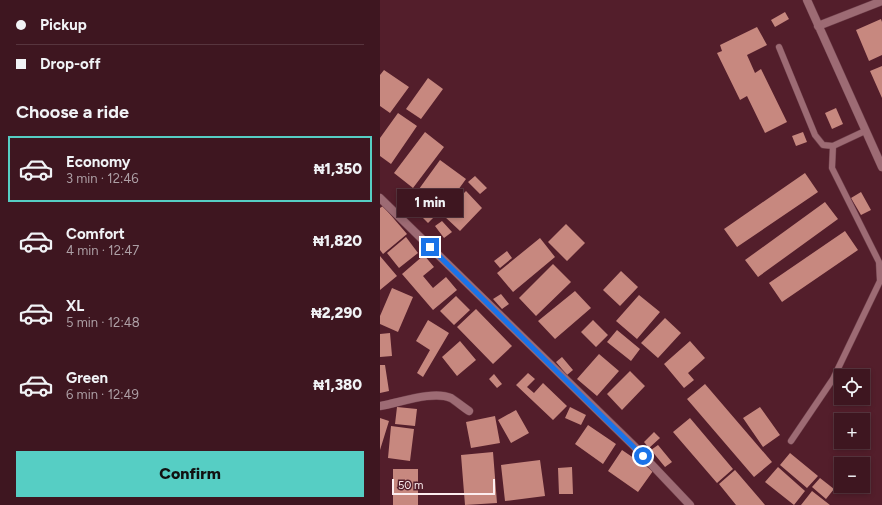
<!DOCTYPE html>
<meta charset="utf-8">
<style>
body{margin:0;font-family:Figtree,sans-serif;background:#49232d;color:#f1f3f6;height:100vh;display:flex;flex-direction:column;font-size:15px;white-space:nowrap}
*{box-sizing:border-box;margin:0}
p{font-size:13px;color:#ad9fa5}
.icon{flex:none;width:22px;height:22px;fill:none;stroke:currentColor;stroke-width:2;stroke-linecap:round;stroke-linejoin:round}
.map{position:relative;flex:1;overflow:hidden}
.drawer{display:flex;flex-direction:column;background:#3e1620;width:380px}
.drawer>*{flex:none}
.hud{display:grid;align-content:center;height:88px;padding:0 16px;background:#3e1620}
.tools{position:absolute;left:454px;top:369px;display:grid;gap:8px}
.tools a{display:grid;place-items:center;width:36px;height:36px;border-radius:0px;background:#3e1620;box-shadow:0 2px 6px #0003,0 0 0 1px #57353e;font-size:20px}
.scale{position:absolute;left:12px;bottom:10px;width:103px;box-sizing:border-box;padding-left:4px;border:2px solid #fcedef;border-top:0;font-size:11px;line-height:14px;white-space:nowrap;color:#fcedef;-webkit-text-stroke:3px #531e2b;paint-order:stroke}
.end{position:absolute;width:18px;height:18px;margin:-9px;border:5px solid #1a73e8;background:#fff;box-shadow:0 0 0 2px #fff}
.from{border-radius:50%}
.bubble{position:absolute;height:28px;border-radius:0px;background:#3e1620;box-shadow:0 2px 6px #0003,0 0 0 1px #57353e;font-size:13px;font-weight:800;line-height:28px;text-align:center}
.hud b{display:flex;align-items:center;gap:14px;height:38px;font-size:15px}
.hud b+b{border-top:1px solid #57353e}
.hud i{width:10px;height:10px;background:#f1f3f6}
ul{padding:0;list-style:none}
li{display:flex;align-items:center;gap:12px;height:66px;margin:0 8px 6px;padding:0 8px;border:2px solid transparent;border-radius:0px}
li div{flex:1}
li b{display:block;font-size:15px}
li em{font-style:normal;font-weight:800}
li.current{border-color:#56cec4}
li>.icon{width:36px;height:36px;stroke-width:1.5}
h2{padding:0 16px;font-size:18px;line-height:48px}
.primary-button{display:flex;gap:8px;margin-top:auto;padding:8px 16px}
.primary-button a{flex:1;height:46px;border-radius:0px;background:#56cec4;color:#111;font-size:16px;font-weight:800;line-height:46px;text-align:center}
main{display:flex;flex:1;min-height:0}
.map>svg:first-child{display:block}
.building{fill:#c7887f}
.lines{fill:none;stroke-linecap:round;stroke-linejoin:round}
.lane-casing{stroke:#6e3f4a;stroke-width:7}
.street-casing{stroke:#6e3f4a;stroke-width:9}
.lane{stroke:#9d6b74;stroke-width:6}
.street{stroke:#9d6b74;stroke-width:8}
.route{stroke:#1a73e8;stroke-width:5}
</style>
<main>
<section class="drawer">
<div class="hud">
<b><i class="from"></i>Pickup</b>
<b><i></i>Drop-off</b>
</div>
<h2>Choose a ride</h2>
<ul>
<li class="current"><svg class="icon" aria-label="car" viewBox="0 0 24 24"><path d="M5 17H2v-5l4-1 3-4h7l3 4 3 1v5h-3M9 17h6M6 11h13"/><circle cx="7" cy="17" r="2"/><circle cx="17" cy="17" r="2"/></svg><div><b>Economy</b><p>3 min · 12:46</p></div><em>₦1,350</em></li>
<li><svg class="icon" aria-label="car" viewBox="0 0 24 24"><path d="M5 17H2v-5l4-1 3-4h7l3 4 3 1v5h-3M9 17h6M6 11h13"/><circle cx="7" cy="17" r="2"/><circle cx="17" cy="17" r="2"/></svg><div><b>Comfort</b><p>4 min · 12:47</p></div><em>₦1,820</em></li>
<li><svg class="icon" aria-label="car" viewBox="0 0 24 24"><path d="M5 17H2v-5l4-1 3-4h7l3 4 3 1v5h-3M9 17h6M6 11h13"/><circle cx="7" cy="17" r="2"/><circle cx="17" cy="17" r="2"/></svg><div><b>XL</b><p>5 min · 12:48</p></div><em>₦2,290</em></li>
<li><svg class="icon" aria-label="car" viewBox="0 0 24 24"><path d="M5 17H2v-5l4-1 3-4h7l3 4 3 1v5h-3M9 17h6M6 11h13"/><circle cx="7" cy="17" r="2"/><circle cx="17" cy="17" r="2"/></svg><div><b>Green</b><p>6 min · 12:49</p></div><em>₦1,380</em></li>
</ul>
<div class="primary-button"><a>Confirm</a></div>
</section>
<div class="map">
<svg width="502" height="505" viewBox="0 0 502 505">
<rect width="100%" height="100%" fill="#531e2b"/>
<path class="building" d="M405 12 409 19 395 27 391 20Z
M501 19 502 22V55L489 61 476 30Z
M377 27 387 45 367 55 375 73 381 69 407 122 385 133 367 96 360 100 337 53 342 51 340 45Z
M502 66V98L490 71Z
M4 70 29 87 10 113 0 106V75Z
M48 78 63 89 41 119 26 109Z
M456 108 463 124 452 129 445 113Z
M18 113 37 126 11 164 0 156V138Z
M45 132 64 147 33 188 14 173Z
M423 132 427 142 416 146 412 136Z
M60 160 86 179 65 208 39 189Z
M425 173 438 192 357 247 344 229Z
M95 176 107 188 100 194 88 182Z
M86 191 102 208 80 231 63 215Z
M481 192 491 210 481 215 471 198Z
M445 202 458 219 378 277 365 260Z
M3 206 27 234 3 254 0 250V208Z
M47 208 55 216 48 223 40 215Z
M62 221 72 232 64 238 55 226Z
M186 224 205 243 187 261 168 242Z
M465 231 478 250 402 302 389 283Z
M26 237 38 253 19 268 7 253Z
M160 238 175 257 133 292 117 273Z
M127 251 132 258 120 268 114 261Z
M44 255 54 267 43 276 53 288 66 277 77 290 53 310 22 274Z
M0 256 17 276 0 290Z
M173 264 191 282 156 316 139 298Z
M241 271 258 287 240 306 223 290Z
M12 288 33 297 18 332 0 324V316Z
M195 291 211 308 175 339 158 321Z
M121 294 129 304 122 309 113 299Z
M259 295 280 312 257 339 236 321Z
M76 296 90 310 74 325 60 311Z
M96 309 132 346 113 364 77 327Z
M285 318 301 333 278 358 261 343Z
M48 320 69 333 43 377 37 373 50 350 36 341Z
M213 320 228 335 216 347 201 332Z
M237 330 260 349 251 361 227 342Z
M10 333 12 356 0 357V334Z
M80 341 96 360 77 376 62 357Z
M310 341 325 358 308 373 314 380 304 388 284 364Z
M219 354 239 371 217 396 197 379Z
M182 357 193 370 187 375 176 362Z
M0 365H5L9 391 0 393Z
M250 371 265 386 242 410 227 394Z
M148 373 155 379 147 387 154 393 163 383 187 406 173 420 136 385Z
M114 374 122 384 117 388 109 379Z
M325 384 392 462 374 477 307 399Z
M17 407 37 409 35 426 15 424Z
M190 407 206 415 201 425 185 418Z
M380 407 400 435 383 447 363 418Z
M136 410 149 433 131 443 118 420Z
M115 416 120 443 91 448 86 422Z
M0 418 9 421 0 450Z
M310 418 353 469 337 483 293 432Z
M208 425 236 444 223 464 195 444Z
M11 426 34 429 30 461 8 458Z
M274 432 280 438 269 448 264 442Z
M278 445 292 462 285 467 271 450Z
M242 450 273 471 258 492 228 471Z
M113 452 117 503 85 505 81 455Z
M410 453 438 476 427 488 400 465Z
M160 460 165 496 125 501 121 465Z
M192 467 193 494H179L178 468Z
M398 467 425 491 414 505 385 482Z
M13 469H38V505H13Z
M355 470 385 505H356L339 484Z
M440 478 454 489 446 499 432 487Z
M432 491 450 505H421Z"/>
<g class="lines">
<g class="lane-casing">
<path id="lane" d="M399 47 435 135 443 145 453 146 485 131
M411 441 453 379 500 281 499 262 452 168 453 146"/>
</g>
<g class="street-casing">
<path id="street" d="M427 0 502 167
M438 26 502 1
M0 198 254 446 310 505
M0 406C19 403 53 390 71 398 77 402 83 407 89 411"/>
</g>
<use href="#lane" class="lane"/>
<use href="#street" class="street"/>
</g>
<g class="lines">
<path class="route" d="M50 247 263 456"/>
</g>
</svg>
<div class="tools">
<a><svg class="icon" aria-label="locate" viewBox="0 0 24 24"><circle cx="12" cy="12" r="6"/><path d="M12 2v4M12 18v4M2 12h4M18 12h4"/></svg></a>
<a>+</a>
<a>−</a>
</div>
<div class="scale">50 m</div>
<i class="end from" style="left:263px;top:456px"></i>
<i class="end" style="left:50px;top:247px"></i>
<div class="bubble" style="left:17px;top:189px;width:66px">1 min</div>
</div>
</main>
